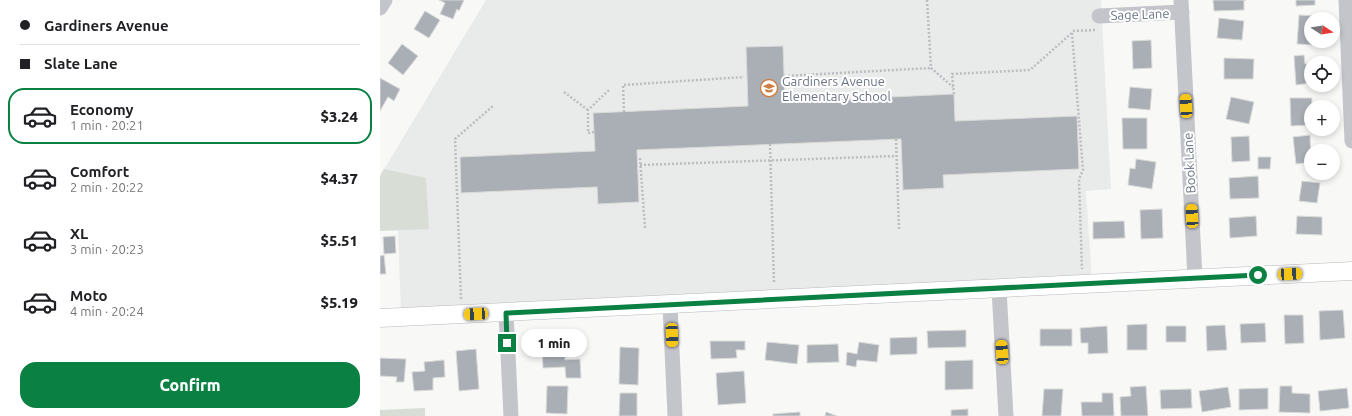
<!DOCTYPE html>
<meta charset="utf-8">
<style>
body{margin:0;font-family:Ubuntu,sans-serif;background:#f2f2f2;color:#202124;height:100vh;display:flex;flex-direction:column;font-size:15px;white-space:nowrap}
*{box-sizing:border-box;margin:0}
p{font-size:13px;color:#757577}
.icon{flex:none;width:22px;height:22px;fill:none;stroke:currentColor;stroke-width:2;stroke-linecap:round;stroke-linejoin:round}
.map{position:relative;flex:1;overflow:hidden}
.details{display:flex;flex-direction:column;background:#fff;width:380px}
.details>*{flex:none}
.banner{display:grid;align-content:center;height:88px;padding:0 20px;background:#fff}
.needle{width:26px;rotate:102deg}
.fabs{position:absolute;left:924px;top:12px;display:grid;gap:8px}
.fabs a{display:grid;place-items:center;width:36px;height:36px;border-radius:50%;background:#fff;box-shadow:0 2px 6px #0003;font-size:20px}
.end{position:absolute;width:18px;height:18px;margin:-9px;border:5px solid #0b8043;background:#fff;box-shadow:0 0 0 2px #fff}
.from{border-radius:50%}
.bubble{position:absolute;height:28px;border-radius:14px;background:#fff;box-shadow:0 2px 6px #0003;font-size:13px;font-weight:800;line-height:28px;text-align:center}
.car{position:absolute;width:12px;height:24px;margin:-12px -6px;border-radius:5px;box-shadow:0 0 3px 1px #0007;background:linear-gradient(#f5c518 24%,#345 0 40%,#f5c518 0 76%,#345 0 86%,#f5c518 0)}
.banner b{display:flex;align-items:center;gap:14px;height:38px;font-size:15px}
.banner b+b{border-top:1px solid #e0e0e0}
.banner i{width:10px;height:10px;background:#202124}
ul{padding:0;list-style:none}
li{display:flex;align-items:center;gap:12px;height:56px;margin:0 8px 6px;padding:0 12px;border:2px solid transparent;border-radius:16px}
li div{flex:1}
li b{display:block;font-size:15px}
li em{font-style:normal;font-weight:800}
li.active{border-color:#0b8043}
li>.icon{width:36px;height:36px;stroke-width:1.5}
.action{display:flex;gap:8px;margin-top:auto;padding:8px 20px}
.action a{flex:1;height:46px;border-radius:16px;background:#0b8043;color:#fff;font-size:16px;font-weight:800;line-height:46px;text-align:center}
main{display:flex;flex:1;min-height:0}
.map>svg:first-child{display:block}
.built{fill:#e9eaea}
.green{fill:#d8ddd6}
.building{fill:#aaafb6;stroke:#dadbd9}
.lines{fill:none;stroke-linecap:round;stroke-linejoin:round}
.major-casing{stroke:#b7b9be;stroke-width:19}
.path{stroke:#bbbdc0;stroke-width:2.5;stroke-dasharray:2 2;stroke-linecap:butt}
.minor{stroke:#c3c5ca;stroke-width:15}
.major{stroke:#fff;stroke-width:18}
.route{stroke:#0b8043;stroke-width:5}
.labels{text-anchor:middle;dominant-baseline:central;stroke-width:4;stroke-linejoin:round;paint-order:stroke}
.street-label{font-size:13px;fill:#6b7484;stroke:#fff}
.poi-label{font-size:13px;fill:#6b7484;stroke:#fff;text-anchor:start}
</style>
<main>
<section class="details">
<div class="banner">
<b><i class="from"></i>Gardiners Avenue</b>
<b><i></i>Slate Lane</b>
</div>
<ul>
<li class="active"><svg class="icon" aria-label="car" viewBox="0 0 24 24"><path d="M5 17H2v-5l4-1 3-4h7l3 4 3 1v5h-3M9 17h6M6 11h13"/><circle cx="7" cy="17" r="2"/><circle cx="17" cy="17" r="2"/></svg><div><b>Economy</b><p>1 min · 20:21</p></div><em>$3.24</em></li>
<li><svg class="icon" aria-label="car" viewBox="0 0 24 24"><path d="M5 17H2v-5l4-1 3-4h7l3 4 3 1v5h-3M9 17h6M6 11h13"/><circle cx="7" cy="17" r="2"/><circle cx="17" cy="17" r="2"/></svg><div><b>Comfort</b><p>2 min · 20:22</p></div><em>$4.37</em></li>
<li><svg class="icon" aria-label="car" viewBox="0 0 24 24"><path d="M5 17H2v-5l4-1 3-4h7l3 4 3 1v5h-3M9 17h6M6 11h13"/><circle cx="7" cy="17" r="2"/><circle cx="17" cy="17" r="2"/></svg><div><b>XL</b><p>3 min · 20:23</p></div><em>$5.51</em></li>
<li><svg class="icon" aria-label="car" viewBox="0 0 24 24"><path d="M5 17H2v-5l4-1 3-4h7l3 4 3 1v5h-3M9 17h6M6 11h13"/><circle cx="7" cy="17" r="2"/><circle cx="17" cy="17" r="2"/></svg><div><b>Moto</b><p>4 min · 20:24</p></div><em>$5.19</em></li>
</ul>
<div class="action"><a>Confirm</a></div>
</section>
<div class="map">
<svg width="972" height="416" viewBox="0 0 972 416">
<rect width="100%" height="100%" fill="#f8f9f7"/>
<path class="built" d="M106 0H721L731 189 706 191 712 281 21 316 18 230 0 176Z"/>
<path class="green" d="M4 169 46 178 49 229 0 231V176Z
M45 408V416H0V410Z"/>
<path class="building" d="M59 0H84L79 11 77 9 73 19 60 14 65 3Z
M833 0H866H864V10L834 11Z
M916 0H935V5L916 6Z
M45 11 60 20 49 38 34 29Z
M919 15 936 16V19H931V41H935V45L917 44Z
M839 18 864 21 862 40 837 38Z
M771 40 772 68 753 69 752 41Z
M22 44 38 56 23 75 8 63Z
M403 46 405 102 574 94 575 121 697 116 699 169 563 175 564 188 523 190 521 139 257 150 259 202 218 204 217 187 81 193 80 157 215 151 213 113 368 106 366 47Z
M924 55 925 64H931V83L916 85 914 56Z
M844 58 874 59 873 79H844Z
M0 78 20 89 14 101 8 97 0 111Z
M750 87 772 89 770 110 748 108Z
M851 97 874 102 869 124 846 119Z
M910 98H932L931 125 911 126Z
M742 118H767V149H743Z
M930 135 931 162 916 164 913 137Z
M869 136 870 161 852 162 851 137Z
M878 157H891L890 169H878Z
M756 159 776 162 772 189 748 185 750 168 755 169Z
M878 176 879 198 850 199 849 178Z
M922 181 940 183 937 203 919 201Z
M782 209 783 238 761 239 760 210Z
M876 216 877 236 850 238 849 218Z
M917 216 942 217V235L916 234Z
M744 221 745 238 713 239V222Z
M15 236 16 253 4 254 3 237Z
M4 255 6 274H0V256Z
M963 310 965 338 940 340 939 311Z
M904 315H923L924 343 905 344Z
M885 323 886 342 861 343 860 324Z
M767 324V350H747V325Z
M845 325 847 350 827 351 826 326Z
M727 326 728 353 708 354V343H701L700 328Z
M786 326H806V342H786Z
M660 329H692V346H660Z
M586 330V347L548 348 547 331Z
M537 337V354L510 355V338Z
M330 341H365V350H356L357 358 331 359Z
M387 342 419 345 417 364 385 360Z
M479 342 499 345 497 362 477 360 476 367 466 365 467 352 477 354Z
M458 344 459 362 427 363V345Z
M240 347 259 348 258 385 239 384Z
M96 349 99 389 79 391 76 351Z
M162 350H185V360L200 359 201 378H186L185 367 163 368Z
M0 358 26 359 24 382H16L17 377 0 376Z
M64 360 65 377 53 378V390L34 391 32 372 45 371 44 362Z
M593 360V389L565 390V361Z
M364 371 366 403 338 405 336 373Z
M167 386H188L187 414 166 413Z
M766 386 768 416H741L740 397 751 396 750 387Z
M900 386H912V393L930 394V413L899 412Z
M848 387 851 407 822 412 819 391Z
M888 388V409L859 410V389Z
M967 388 969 408 940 411 938 391Z
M664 389H683L681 416H662Z
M811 389 812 408 781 409 780 390Z
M240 393H257V416H239Z
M722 393H733L734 416H702L701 402H722Z
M588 409V416H571V410Z
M420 412V416H393V414Z
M446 412 457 416H445Z"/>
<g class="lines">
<g class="major-casing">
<path id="major" d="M0 318 972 271"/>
</g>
<path class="path" d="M547 0 551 68 573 87
M692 33 703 170 699 179 702 269
M404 76 551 68
M184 92 208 110
M574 94 572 74 650 70 694 31 715 30
M244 112 243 85 364 77
M214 132 208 133V110L230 89
M516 139 519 229
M390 144 394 283
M260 158 265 228
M260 165 516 156
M81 299 75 139 113 106"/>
<path class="minor" d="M801 0 815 278
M966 0 972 141
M0 8 5 0
M719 16 802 12
M619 289 626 416
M290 305 295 416
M126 313 131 416"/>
<use href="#major" class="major"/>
</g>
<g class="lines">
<path class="route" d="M127 343 126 313 878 275"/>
</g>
<defs>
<g id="school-ring" transform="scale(0.9)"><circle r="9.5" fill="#fff" stroke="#cf7d40" stroke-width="1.5"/><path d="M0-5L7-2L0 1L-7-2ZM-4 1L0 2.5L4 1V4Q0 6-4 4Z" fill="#cf7d40"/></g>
</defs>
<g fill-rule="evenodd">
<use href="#school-ring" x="389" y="88"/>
</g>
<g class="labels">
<g class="street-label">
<text transform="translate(760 14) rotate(-2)">Sage Lane</text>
<text transform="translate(809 163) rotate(-93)">Book Lane</text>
</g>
<g class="poi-label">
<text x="402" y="81">Gardiners Avenue<tspan x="402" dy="15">Elementary School</tspan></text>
</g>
</g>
</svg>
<div class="fabs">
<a><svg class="needle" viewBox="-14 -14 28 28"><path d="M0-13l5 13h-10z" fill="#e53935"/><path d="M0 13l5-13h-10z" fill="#757577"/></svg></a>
<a><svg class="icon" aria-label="locate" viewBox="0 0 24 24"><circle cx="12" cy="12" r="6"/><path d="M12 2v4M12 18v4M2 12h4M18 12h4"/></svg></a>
<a>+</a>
<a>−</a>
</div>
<i class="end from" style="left:878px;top:275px"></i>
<i class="end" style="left:127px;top:343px"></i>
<div class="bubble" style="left:141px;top:329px;width:66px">1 min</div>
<i class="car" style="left:806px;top:106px;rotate:357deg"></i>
<i class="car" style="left:812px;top:216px;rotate:357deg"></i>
<i class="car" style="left:910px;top:274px;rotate:87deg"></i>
<i class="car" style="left:96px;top:314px;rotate:267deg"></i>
<i class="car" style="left:292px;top:335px;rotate:178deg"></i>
<i class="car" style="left:622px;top:352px;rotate:356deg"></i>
</div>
</main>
